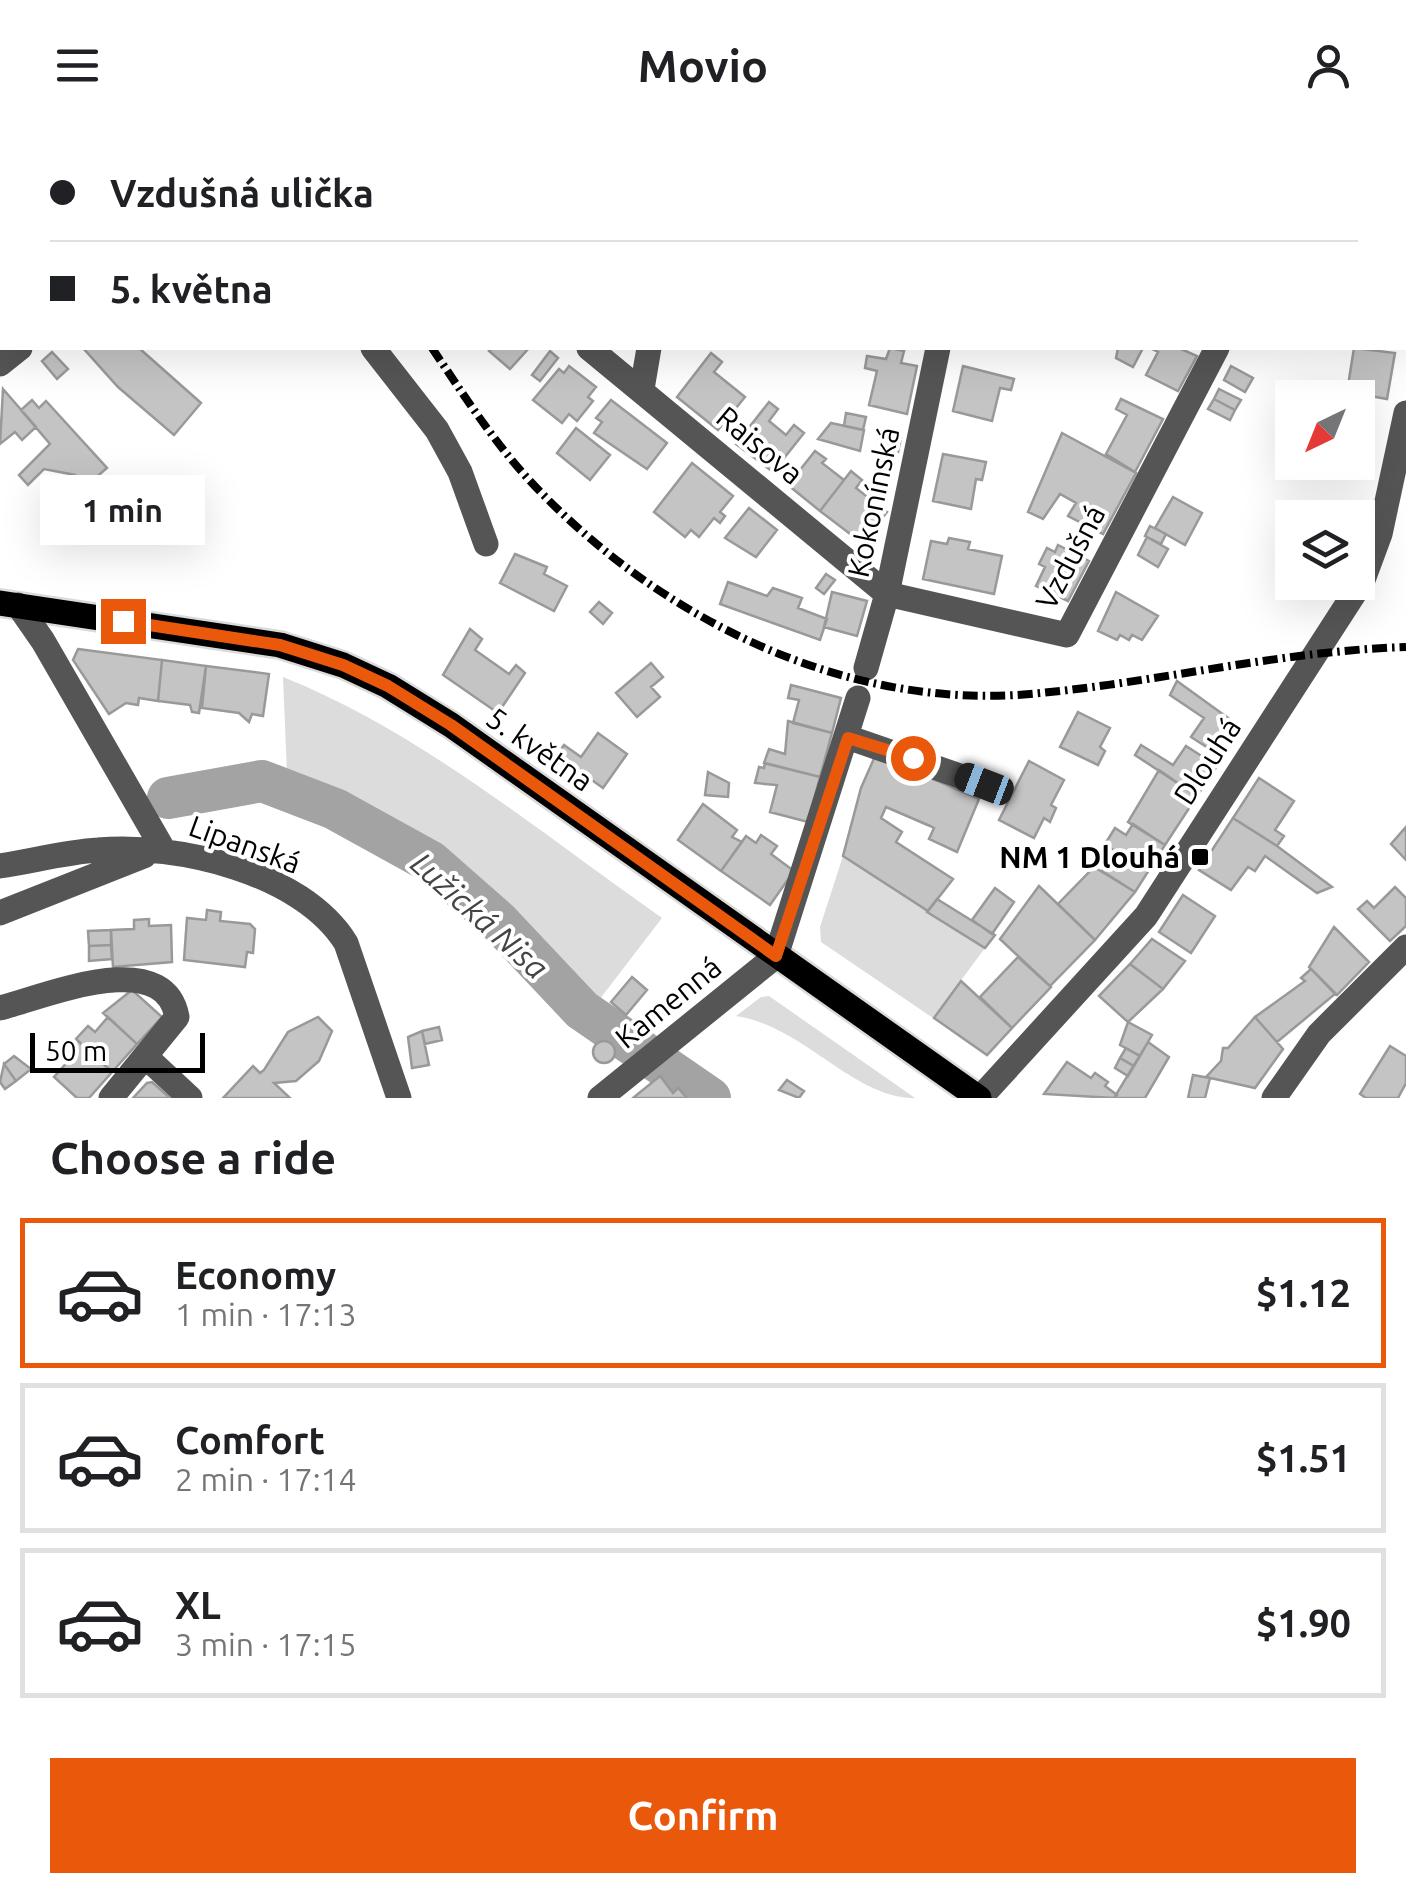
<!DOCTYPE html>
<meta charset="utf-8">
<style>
body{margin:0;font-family:Ubuntu,sans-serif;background:#f2f2f2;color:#202124;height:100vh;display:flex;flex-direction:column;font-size:38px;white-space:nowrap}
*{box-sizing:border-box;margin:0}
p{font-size:32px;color:#757577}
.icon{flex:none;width:55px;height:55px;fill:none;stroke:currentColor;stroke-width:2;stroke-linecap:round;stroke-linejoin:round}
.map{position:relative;height:968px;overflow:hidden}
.panel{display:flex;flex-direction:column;background:#fff;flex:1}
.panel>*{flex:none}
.banner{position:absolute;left:0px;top:0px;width:1408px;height:220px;box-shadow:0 10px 40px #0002;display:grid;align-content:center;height:220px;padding:0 50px;background:#fff}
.needle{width:65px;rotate:223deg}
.tools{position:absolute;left:1275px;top:250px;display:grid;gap:20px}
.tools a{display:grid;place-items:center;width:100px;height:100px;border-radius:0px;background:#fff;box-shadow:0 10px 40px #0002;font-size:50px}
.scale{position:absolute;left:30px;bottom:25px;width:175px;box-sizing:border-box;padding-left:10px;border:5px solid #000;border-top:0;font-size:28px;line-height:35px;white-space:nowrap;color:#000;-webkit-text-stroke:8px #fff;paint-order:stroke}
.end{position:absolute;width:45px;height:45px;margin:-22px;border:12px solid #ea580c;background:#fff;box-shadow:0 0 0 5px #fff}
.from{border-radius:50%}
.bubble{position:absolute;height:70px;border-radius:0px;background:#fff;box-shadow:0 10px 40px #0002;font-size:32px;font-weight:600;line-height:70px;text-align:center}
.car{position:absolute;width:30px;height:60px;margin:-30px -15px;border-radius:12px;box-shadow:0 0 8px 2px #0007;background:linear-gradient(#222 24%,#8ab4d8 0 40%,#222 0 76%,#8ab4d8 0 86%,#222 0)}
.banner b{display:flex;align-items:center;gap:35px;height:95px;font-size:38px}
.banner b+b{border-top:2px solid #e0e0e0}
.banner i{width:25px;height:25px;background:#202124}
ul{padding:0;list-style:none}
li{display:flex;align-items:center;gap:30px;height:150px;margin:0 20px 15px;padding:0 30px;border:5px solid #e0e0e0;border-radius:0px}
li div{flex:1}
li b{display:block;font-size:38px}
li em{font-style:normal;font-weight:600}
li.selected{border-color:#ea580c}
li>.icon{width:90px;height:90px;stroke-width:1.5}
h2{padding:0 50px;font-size:45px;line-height:120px}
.cta{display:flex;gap:20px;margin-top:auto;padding:20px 50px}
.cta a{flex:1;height:115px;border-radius:0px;background:#ea580c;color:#fff;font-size:40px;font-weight:600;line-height:115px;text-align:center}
header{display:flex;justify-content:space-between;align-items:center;height:130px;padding:0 50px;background:#fff;font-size:45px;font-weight:600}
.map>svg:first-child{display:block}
.green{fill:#dcdcdc}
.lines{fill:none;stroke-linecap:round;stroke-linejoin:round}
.river{stroke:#a3a3a3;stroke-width:42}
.building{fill:#c4c4c4;stroke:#999;stroke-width:2.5}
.major-casing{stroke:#dbdbdb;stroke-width:30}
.minor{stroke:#555;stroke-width:25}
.major{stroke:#000;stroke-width:25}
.rail{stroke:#000;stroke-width:8;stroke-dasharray:15 5 2.5 5;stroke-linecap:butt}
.route{stroke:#ea580c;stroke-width:12}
.poi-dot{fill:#000;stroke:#fff;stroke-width:4}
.labels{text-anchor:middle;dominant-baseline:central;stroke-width:8;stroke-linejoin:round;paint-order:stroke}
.street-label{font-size:30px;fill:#000;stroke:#fff}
.poi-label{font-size:30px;font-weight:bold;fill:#000;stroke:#fff;text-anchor:end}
.water-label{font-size:32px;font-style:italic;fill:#444;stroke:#fff}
</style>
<header><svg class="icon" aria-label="menu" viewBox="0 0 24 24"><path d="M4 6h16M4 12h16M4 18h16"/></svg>Movio<svg class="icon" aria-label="person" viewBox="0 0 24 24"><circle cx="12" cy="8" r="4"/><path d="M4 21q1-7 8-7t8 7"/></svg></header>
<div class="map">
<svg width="1406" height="968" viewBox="0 0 1406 968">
<rect width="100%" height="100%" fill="#fff"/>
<path class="green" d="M685 0H984L685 2Z
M283 547C421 602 540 703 662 788L596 874 450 726 287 644Z
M843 726 985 818 933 888 821 812 820 797Z
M769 866 915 968C853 968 804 896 736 886L761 867Z"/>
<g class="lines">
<path class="river" d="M168 668 262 651 335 679 431 732 498 791 582 880 710 968"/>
</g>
<path class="building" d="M83 218H139L201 273 174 305 118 257Z
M492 218H529L510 239 489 221Z
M890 218 904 221 901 233 917 236 907 284 869 275 877 241 865 238 867 226 886 229Z
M1118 218H1143L1133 237 1116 228Z
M1150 218H1179L1197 226 1178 261 1146 245 1158 222Z
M1354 218 1395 223 1387 269 1347 262Z
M550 221 558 228 540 251 532 245Z
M52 222 68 239 57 249 42 231Z
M711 223 722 232 714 242 745 267 718 300 677 267Z
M569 236 596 257 588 267 593 271 577 291 569 284 562 293 533 270 559 239 564 243Z
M963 236 1014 249 1011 260 1000 258 992 291 953 281Z
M1231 236 1253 248 1245 262 1224 250Z
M3 259 36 297 22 310 15 302 0 314Z
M1219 259 1241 270 1235 280 1214 269Z
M1121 269 1163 289 1135 342 1106 324 1127 285 1116 279Z
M1214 269 1235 280 1230 290 1208 279Z
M32 270 39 278 46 271 107 338 85 357 75 345 44 339 28 355 19 345 50 314 21 280Z
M611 270 667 313 647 339 594 303 602 292 596 288Z
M769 272 778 279 769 291 786 305 794 295 804 303 773 342 736 314Z
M846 283 866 287 863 300 844 296Z
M831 293 864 300 860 321 818 309Z
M576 298 610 325 590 350 557 323Z
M1062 303 1136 343 1103 404 1068 386 1076 373 1060 364 1043 389 1028 382Z
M880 304 901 308 898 322 878 317Z
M815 321 826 329 822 333 844 350 820 381 788 355Z
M943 324 986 332 982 350 976 349 971 379 933 371Z
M692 333 733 366 720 382 725 386 720 393 714 388 699 407 691 400 685 407 654 382Z
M851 341 862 350 856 358 887 382 862 413 820 381Z
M1173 367 1202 383 1185 415 1155 398Z
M749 378 777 400 756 427 725 408Z
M1150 396 1166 404 1161 414 1145 406Z
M1147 407 1168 419 1158 437 1138 425Z
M949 408 970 412 968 419 1002 426 994 464 923 449 931 411 947 414Z
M1058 415 1089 431 1068 471 1036 456 1045 437 1039 434 1047 418 1055 422Z
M515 424 547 437 544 444 567 456 554 481 500 453Z
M826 444 835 450 824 464 816 458Z
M728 452 767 466 773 458 802 468 798 478 827 489 820 510 720 474Z
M832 462 867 471 857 506 824 497Z
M1116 462 1158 486 1142 510 1132 505 1129 510 1120 505 1117 510 1098 501Z
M599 472 612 483 603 494 590 482Z
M470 499 482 509 475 520 509 544 516 535 525 543 498 583 443 545Z
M78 519 162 530 158 571 139 568 138 575 126 573 109 584 73 530Z
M162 530 206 536 199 583 192 582 190 575 158 571Z
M651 533 663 547 651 557 660 567 637 587 616 563Z
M206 536 269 544 263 586 252 584 249 592 239 583 202 578Z
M1177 551 1242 598 1222 627 1191 607 1204 588 1170 565Z
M791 555 841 568 832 603 793 593 799 570 788 568Z
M1078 582 1110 598 1100 617 1105 621 1098 635 1060 617Z
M788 591 832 603 820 647 764 633 769 619 785 624Z
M598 603 627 624 603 658 557 625 564 615 581 627Z
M1141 615 1173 635 1186 616 1217 636 1197 666 1135 625Z
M876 624 979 669 957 722 929 709 934 698 930 696 886 677 881 688 902 702 896 712 953 749 928 781 843 726 861 658Z
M1029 631 1064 650 1051 675 1056 678 1050 692 1044 688 1034 708 999 690Z
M765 633 820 647 808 692 770 682 777 655 755 653 759 637 764 638Z
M1159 640 1197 666 1165 715 1128 692Z
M708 642 729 653 728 667 705 665Z
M1259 648 1294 671 1275 700 1284 706 1277 716 1233 688Z
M703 674 737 700 732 707 742 712 721 741 678 710Z
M1233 688 1277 716 1332 757 1317 763 1265 726 1255 741 1248 737 1231 760 1199 740Z
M1133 694 1165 715 1135 762 1102 741 1115 721 1105 714 1115 698 1126 705Z
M1406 697V730L1391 714Z
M761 705 777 716 771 724 794 741 770 775 721 741 746 706 756 713Z
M1094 737 1135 762 1095 810 1058 774Z
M1039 756 1095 810 1050 856 1000 809Z
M1395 757 1406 768V796L1390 811 1358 779 1367 771 1374 778Z
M995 758 1014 772 992 804 972 790Z
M1183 765 1215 786 1191 823 1159 802Z
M937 769 995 805 985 818 927 782Z
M207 780 221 782 220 791 250 794 255 799 253 823 247 822 245 837 184 830 187 788 206 790Z
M149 789V796L171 795 172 832 113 837 111 800 134 799V790Z
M1334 797 1369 832 1337 865 1309 837Z
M111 800V815L89 816 88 801Z
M1152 809 1185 831 1163 859 1130 834Z
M111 815 112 829 89 831V816Z
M1018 827 1051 857 1012 898 980 867Z
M1130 834 1163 859 1128 892 1099 866Z
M1311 839 1335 864 1277 912 1255 887 1305 851 1301 848Z
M632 847 647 860 626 885 611 872Z
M961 851 1012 898 987 925 934 888Z
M132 860 162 887 137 914 103 883Z
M108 887 137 914 112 942 76 909 88 896 95 902Z
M318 887 332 901 319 931 296 951 274 953 290 968H223L253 936 260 943 264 940 288 902Z
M1255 887 1283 919 1255 958 1206 947 1221 931 1223 918H1228Z
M1128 892 1152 905 1140 926 1120 915Z
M439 897 442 910 425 914 422 901Z
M422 901 429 935 412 938 408 907Z
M76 909 112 942 89 968H77L54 947 70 929 63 923Z
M593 922a11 11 0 1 1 22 0a11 11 0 1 1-22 0Z
M1148 912 1169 927 1145 968H1114Z
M1390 916 1406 926V953L1398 968H1366L1360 964Z
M1126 918 1140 926 1134 936 1120 928Z
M14 926 31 939 16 951 4 934Z
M1120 928 1134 936 1128 946 1115 938Z
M1067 932 1091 948 1095 943 1108 952 1105 956 1117 965 1114 968 1044 964Z
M4 934 16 951 5 959 0 952Z
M1193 945 1210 948 1205 968H1188Z
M660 946 673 963 678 958 687 968H633Z
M787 950 804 961 799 968 779 960Z
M152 952 170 968H133L147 953Z"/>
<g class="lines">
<g class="major-casing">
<path id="major" d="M0 473 280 515 343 535 388 556 451 595 979 968"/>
</g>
<path class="minor" d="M71 0 74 2
M167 2V0
M685 2V0
M983 2 984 0
M1329 2 1330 0
M373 218 437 300 460 342 486 414
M589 218 887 464 1067 505 1217 218
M0 234 20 218
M642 259 649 218
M18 475 43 511 163 719
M866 538 887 464 938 218
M847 607 983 654
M0 736C33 731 66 722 98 720 177 713 302 742 346 813L399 968
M0 783 144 726
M0 878C46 866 164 816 177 887L111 968
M146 927 190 968
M600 968 776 826 858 568
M980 968 1146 786 1363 450 1380 404 1406 283
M1274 968 1319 904 1406 817"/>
<use href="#major" class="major"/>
<path class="rail" d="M299 0 301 2
M432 218C463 264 493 311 531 352 657 487 842 580 1030 564 1156 553 1279 521 1406 517"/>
</g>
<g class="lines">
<path class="route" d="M123 491 280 515 343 535 388 556 451 595 776 826 848 608 913 628"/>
</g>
<rect class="poi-dot" x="1190" y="717" width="20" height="20" rx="5"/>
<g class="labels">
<g class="street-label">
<text transform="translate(760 315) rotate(40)">Raisova</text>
<text transform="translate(873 372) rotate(-78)">Kokonínská</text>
<text transform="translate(1070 427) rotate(-62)">Vzdušná</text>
<text transform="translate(540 619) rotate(35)">5. května</text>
<text transform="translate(1207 631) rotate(-57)">Dlouhá</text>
<text transform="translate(245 714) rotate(20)">Lipanská</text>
<text transform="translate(668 872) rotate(-39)">Kamenná</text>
</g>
<g class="poi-label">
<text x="1180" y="727">NM 1 Dlouhá</text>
</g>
<g class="water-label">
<text transform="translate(480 785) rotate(42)">Lužická Nisa</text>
</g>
</g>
</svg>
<div class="tools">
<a><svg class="needle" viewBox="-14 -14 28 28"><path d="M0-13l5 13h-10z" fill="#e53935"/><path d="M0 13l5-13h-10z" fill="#757577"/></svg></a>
<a><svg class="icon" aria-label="layers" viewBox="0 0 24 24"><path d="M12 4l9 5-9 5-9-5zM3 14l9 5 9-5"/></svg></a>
</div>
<div class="scale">50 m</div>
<i class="end from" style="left:913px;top:628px"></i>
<i class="end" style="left:123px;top:491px"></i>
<div class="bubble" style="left:40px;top:345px;width:165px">1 min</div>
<i class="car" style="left:984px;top:654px;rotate:291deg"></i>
<div class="banner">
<b><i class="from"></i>Vzdušná ulička</b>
<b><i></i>5. května</b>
</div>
</div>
<section class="panel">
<h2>Choose a ride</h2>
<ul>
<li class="selected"><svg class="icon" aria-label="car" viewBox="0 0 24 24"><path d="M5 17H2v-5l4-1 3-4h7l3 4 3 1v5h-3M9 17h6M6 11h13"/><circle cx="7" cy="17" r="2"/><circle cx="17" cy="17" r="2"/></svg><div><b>Economy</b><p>1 min · 17:13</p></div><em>$1.12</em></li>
<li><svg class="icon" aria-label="car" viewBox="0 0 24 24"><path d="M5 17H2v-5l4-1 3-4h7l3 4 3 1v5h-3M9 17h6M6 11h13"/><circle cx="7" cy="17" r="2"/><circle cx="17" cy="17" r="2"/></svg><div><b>Comfort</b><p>2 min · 17:14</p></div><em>$1.51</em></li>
<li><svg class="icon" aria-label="car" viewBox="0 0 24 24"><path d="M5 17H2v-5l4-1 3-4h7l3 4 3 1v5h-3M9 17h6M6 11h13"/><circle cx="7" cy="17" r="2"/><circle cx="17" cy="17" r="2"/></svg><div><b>XL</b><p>3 min · 17:15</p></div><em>$1.90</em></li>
</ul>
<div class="cta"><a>Confirm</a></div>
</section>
